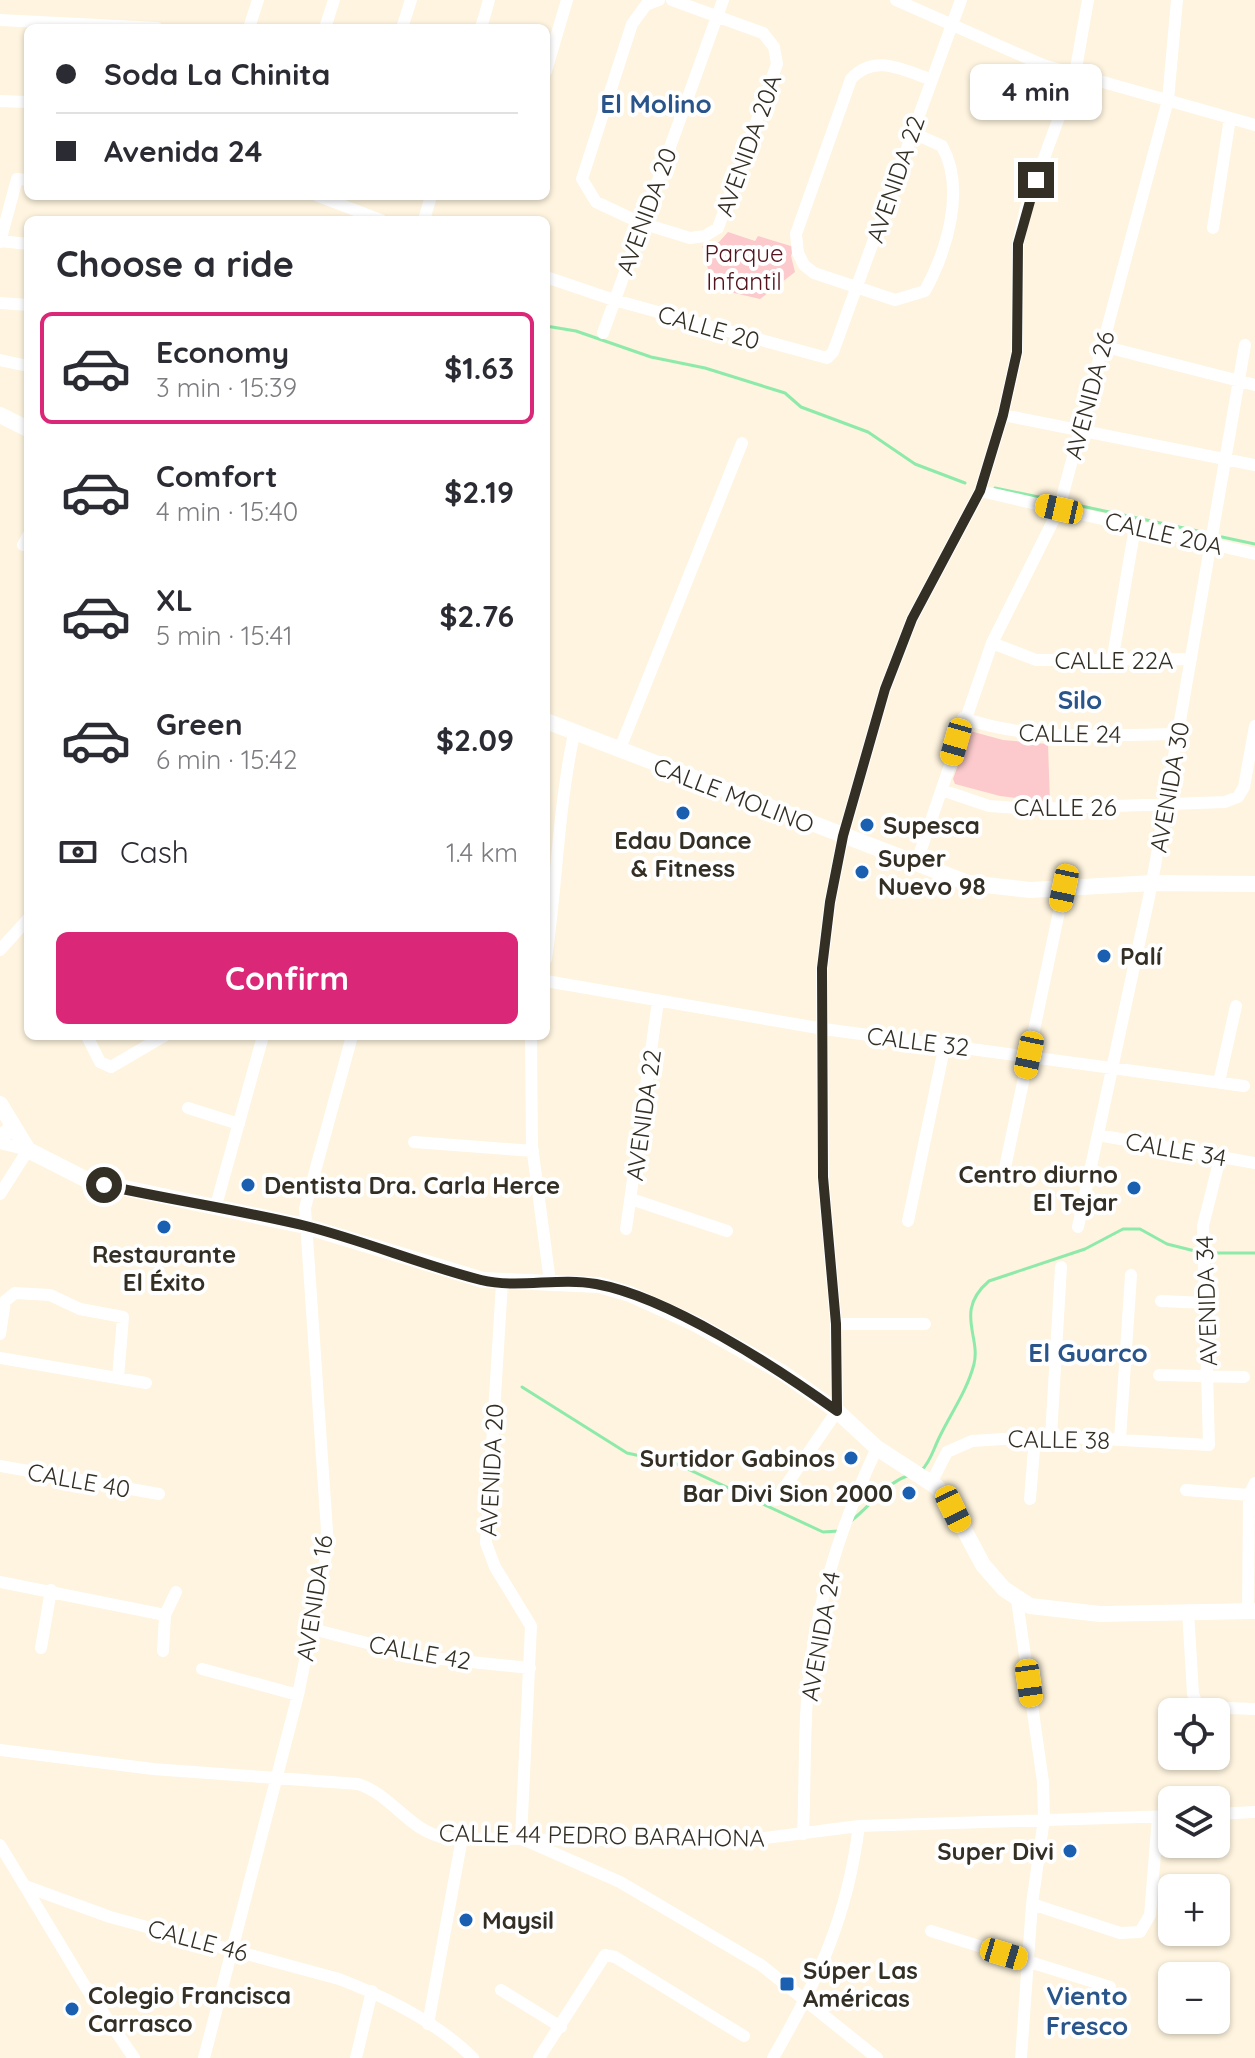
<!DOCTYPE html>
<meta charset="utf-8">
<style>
body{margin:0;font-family:Quicksand,sans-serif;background:#f2f2f3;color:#2b2b33;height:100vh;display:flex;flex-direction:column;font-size:30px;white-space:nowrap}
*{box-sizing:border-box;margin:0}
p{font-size:26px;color:#7c7c81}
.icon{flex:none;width:44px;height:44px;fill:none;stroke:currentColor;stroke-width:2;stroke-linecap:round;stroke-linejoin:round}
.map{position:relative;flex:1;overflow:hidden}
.panel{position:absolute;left:24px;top:216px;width:526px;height:824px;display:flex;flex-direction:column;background:#fff;border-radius:12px;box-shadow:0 2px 6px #0004}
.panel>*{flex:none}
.hud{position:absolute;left:24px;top:24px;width:526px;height:176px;border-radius:12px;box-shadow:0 2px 6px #0004;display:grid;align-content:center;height:176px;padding:0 32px;background:#fff}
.buttons{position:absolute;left:1158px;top:1698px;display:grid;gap:16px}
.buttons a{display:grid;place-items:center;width:72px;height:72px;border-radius:12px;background:#fff;box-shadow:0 2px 6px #0004;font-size:40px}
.end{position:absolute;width:36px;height:36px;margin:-18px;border:10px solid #342f25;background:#fff;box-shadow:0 0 0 4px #fff}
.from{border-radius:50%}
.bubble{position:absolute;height:56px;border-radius:12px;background:#fff;box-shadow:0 2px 6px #0004;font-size:26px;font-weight:700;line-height:56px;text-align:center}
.car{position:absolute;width:24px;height:48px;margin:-24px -12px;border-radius:10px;box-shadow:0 0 6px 2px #0007;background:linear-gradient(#f5c518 24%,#345 0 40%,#f5c518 0 76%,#345 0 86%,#f5c518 0)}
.hud b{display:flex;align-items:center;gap:28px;height:76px;font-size:30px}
.hud b+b{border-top:2px solid #e1e1e2}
.hud i{width:20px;height:20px;background:#2b2b33}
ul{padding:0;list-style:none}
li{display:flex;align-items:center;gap:24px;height:112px;margin:0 16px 12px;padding:0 16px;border:4px solid transparent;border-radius:12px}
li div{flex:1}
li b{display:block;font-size:30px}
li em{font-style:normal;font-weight:700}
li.on{border-color:#db2777}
li>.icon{width:72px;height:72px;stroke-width:1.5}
h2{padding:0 32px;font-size:36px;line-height:96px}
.pay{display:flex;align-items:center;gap:20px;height:88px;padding:0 32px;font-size:30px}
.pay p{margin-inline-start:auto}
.button{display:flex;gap:16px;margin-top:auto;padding:16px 32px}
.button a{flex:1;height:92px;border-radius:12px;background:#db2777;color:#fff;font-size:32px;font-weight:700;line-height:92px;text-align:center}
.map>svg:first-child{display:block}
.green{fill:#fccacc}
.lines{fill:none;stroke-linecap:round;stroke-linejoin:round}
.stream{stroke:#8eeaaa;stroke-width:3}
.minor{stroke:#fff;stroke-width:12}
.major{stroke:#fff;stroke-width:16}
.route{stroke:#342f25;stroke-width:10}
.poi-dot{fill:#1b60b0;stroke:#fff;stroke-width:3}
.labels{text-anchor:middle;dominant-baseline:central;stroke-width:8;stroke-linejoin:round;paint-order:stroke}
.street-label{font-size:24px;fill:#342f25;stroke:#fff}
.park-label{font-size:24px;fill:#54141d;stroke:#fff}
.poi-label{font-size:24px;font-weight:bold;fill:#342f25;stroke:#fff;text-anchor:start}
.neighbourhood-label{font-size:26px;font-weight:bold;fill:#2a558a;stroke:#fff}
</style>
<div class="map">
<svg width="1255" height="2058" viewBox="0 0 1255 2058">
<rect width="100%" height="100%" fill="#fef4df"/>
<path class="green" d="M728 232 755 241 758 236 794 247 791 256 795 272 760 299 713 288 702 246 719 242Z
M970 731 1003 740 1048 744 1050 802 1000 796 955 784 953 779Z"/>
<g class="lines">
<path class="stream" d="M546 326 576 331 651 357 705 368 785 393 801 407 868 432 915 464 965 483
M995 488 1053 500
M1072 504 1207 533
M1222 537 1255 544
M1207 1253H1255
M522 1387 627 1453 677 1464 823 1532 839 1531
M921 1471C931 1461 933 1450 939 1438 951 1413 967 1391 974 1364 981 1336 954 1311 989 1281L1085 1249 1123 1229H1140L1167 1244 1199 1252
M851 1521C869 1507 885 1484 907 1476"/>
<path class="minor" d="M659 0 646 5 632 24 582 179 596 202 641 223 690 238 705 236 718 228 777 64 774 47 763 33 672 0
M896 0 1043 65 1255 125
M0 20 157 28
M249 28 258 0
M325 28 334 0
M402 28 411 0
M481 28 489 0
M546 71 567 0
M0 101 28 102
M911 132 942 146C966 189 947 250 925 291L895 300 814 273 804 265 798 253 796 234 851 79C874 53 903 70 930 79
M318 196 381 220
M424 220 431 196
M1213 228 1230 118
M0 241 28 244
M0 242 17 179 28 180
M546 277 614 300 827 358 833 352 961 0
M0 303 28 305
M603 333 723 0
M1102 346 1255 385
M0 360 28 366
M1003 415 1255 465
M980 491 1255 554
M23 545 28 536
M992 643 1036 660 1191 659
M1112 662 1135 527
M963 718C1034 742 1105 735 1178 734
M619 751 742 443
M942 790 989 806 1033 809 1225 802 1238 797 1244 787 1255 726
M916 864 992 643 1059 509 1168 100 1177 0
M0 950 28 919
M546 959C557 884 558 808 574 734
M546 981 824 1029 1244 1086
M87 1036 100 1062 111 1067 164 1036
M531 1036 532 1146 550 1282
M1219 1082 1236 1006
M188 1108 239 1124
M1098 1135 1255 1163
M414 1142 533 1151
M0 1143 28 1150 0 1194
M1003 1177 1064 888
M631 1199 727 1231
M215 1209 263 1036
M908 1221 945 1044
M1078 1227 1152 883 1245 345
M626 1229 658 1001
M502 1283 486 1543 495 1567 531 1626 521 1838
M1161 1301 1206 1303
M836 1324H925
M0 1334 5 1301 15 1293 50 1295 80 1309 123 1317 118 1378
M0 1358 146 1383
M1159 1375 1244 1377
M1051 1436 1061 1267
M1120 1439 1131 1275
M0 1466 159 1494
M931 1483 947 1452 972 1441 1051 1436 1209 1445 1203 1226 1220 1158
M1186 1490 1249 1495
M1030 1499 1035 1437
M776 1500 837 1411 836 1324 823 1177 822 968 830 902 843 836 885 689 912 619 980 491 1003 415 1017 352 1018 244 1026 207 1075 74 1088 0
M0 1582 165 1615
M1017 1600 1043 1782 1044 1819 1032 1904 1021 2058
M1188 1611 1193 1694 1198 1707 1255 1709
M1248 1612 1249 1495 1255 1483
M312 1629 422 1657 530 1668
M41 1648 51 1590
M163 1651 165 1615 176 1592
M202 1669 298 1695
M0 1750 153 1769 358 1784C393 1795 410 1833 447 1838L734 1842 859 1826 1172 1816
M1216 1814 1255 1812
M803 1834C805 1789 804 1744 807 1699 813 1612 840 1526 877 1448
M527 1841 620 1882 761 1965 877 2058
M0 1845 85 1986 134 2058
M25 1886 110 1917 339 1979C386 1997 437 2022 473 2058
M1032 1904 1120 1933 1140 1932 1150 1915 1158 1817
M931 1931 1110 1987
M501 1990 561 2027
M428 2024 462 1838
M204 2058 298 1695 328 1546 305 1208 352 1036
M356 2058 372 1991
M539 2058 605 1955 615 1957 744 2036
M773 2058C819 1978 847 1918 859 1826"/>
<path class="major" d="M0 415 28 429
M546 721 968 883 1030 890 1152 883 1255 884
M0 1104 28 1150 87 1180 305 1226 483 1280 599 1285 630 1294 696 1324 783 1373 837 1411 877 1448 937 1487 953 1509 983 1565 1004 1589 1030 1606 1100 1614 1255 1611
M0 1137 14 1127"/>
</g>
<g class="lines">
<path class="route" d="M104 1185C171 1200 240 1210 306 1226 365 1241 422 1265 481 1280 519 1289 558 1277 596 1284 669 1297 777 1368 837 1411L836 1324 823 1177 822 968 830 902 843 836 885 689 912 619 980 491 1003 415 1017 352 1018 244 1036 180"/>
</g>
<g class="poi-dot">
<circle cx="683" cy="813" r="8"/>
<circle cx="867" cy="825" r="8"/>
<circle cx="862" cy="872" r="8"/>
<circle cx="1104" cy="956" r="8"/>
<circle cx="248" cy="1185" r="8"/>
<circle cx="1134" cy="1188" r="8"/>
<circle cx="164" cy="1227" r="8"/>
<circle cx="851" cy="1458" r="8"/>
<circle cx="909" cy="1493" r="8"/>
<circle cx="1070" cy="1851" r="8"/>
<circle cx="466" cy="1920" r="8"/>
<rect x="779" y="1976" width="16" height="16" rx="4"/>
<circle cx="72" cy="2009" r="8"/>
</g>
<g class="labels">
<g class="street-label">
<text transform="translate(748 145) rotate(-70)">AVENIDA 20A</text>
<text transform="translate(895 179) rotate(-71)">AVENIDA 22</text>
<text transform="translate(646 211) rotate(-70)">AVENIDA 20</text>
<text transform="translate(709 327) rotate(16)">CALLE 20</text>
<text transform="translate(1089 395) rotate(-75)">AVENIDA 26</text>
<text transform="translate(1164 533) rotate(13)">CALLE 20A</text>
<text x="1114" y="660">CALLE 22A</text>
<text transform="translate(1070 733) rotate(1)">CALLE 24</text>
<text transform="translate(1169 787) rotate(-80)">AVENIDA 30</text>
<text transform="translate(734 795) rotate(21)">CALLE MOLINO</text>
<text x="1065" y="807">CALLE 26</text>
<text transform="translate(918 1041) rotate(7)">CALLE 32</text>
<text transform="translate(643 1115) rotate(-82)">AVENIDA 22</text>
<text transform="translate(1176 1149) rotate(10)">CALLE 34</text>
<text transform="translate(1206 1301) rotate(-92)">AVENIDA 34</text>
<text transform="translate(1059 1439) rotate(1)">CALLE 38</text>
<text transform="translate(491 1470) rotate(-87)">AVENIDA 20</text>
<text transform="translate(79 1480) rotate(10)">CALLE 40</text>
<text transform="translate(314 1598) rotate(-81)">AVENIDA 16</text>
<text transform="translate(820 1636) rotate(-80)">AVENIDA 24</text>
<text transform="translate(420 1652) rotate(10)">CALLE 42</text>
<text transform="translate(602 1835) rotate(1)">CALLE 44 PEDRO BARAHONA</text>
<text transform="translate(198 1940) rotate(15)">CALLE 46</text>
</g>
<g class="park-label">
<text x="744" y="253">Parque<tspan x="744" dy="28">Infantil</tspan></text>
</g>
<g class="poi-label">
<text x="883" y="825">Supesca</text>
<text x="683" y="840" text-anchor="middle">Edau Dance<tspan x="683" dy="28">&amp; Fitness</tspan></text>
<text x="878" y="858">Super<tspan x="878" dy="28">Nuevo 98</tspan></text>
<text x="1120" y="956">Palí</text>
<text x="1118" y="1174" text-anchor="end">Centro diurno<tspan x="1118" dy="28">El Tejar</tspan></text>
<text x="264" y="1185">Dentista Dra. Carla Herce</text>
<text x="164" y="1254" text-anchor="middle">Restaurante<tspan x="164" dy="28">El Éxito</tspan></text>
<text x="835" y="1458" text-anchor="end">Surtidor Gabinos</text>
<text x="893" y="1493" text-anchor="end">Bar Divi Sion 2000</text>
<text x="1054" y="1851" text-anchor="end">Super Divi</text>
<text x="482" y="1920">Maysil</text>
<text x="803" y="1970">Súper Las<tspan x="803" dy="28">Américas</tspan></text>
<text x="88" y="1995">Colegio Francisca<tspan x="88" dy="28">Carrasco</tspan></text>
</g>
<g class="neighbourhood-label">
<text x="656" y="103">El Molino</text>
<text x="1080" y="699">Silo</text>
<text x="1088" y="1352">El Guarco</text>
<text x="1087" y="1995">Viento<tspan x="1087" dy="30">Fresco</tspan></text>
</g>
</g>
</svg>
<div class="buttons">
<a><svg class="icon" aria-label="locate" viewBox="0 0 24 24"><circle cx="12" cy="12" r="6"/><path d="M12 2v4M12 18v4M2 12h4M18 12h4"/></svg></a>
<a><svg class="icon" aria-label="layers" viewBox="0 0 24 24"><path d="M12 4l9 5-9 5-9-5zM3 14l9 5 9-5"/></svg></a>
<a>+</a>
<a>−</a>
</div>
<i class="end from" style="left:104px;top:1185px"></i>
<i class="end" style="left:1036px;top:180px"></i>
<div class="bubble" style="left:970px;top:64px;width:132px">4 min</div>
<i class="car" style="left:1059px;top:509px;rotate:283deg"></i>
<i class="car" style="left:956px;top:742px;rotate:196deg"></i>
<i class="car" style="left:1064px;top:888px;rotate:192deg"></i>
<i class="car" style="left:1029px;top:1055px;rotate:192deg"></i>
<i class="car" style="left:953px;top:1509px;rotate:154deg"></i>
<i class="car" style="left:1029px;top:1683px;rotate:172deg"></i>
<i class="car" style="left:1004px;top:1954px;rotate:107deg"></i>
<div class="hud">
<b><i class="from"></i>Soda La Chinita</b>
<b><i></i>Avenida 24</b>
</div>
<section class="panel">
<h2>Choose a ride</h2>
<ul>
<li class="on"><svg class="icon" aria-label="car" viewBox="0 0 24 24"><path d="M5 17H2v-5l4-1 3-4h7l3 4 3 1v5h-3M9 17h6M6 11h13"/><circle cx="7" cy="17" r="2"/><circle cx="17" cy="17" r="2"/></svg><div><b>Economy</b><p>3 min · 15:39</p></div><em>$1.63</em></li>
<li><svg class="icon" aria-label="car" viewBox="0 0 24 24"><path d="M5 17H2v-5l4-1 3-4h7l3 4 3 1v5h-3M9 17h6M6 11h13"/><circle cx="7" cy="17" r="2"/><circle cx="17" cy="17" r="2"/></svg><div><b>Comfort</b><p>4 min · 15:40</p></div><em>$2.19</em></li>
<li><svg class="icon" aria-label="car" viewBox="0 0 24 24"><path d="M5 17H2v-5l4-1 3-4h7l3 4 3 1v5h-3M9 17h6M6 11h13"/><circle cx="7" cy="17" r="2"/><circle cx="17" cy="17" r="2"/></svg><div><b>XL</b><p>5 min · 15:41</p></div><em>$2.76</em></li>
<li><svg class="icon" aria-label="car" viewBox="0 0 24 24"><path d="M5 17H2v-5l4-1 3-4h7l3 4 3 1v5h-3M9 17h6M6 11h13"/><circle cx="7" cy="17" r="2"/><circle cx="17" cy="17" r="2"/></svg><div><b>Green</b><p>6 min · 15:42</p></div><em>$2.09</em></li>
</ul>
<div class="pay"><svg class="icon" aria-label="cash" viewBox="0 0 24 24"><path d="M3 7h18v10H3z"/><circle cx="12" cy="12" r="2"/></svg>Cash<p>1.4 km</p></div>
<div class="button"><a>Confirm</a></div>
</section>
</div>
